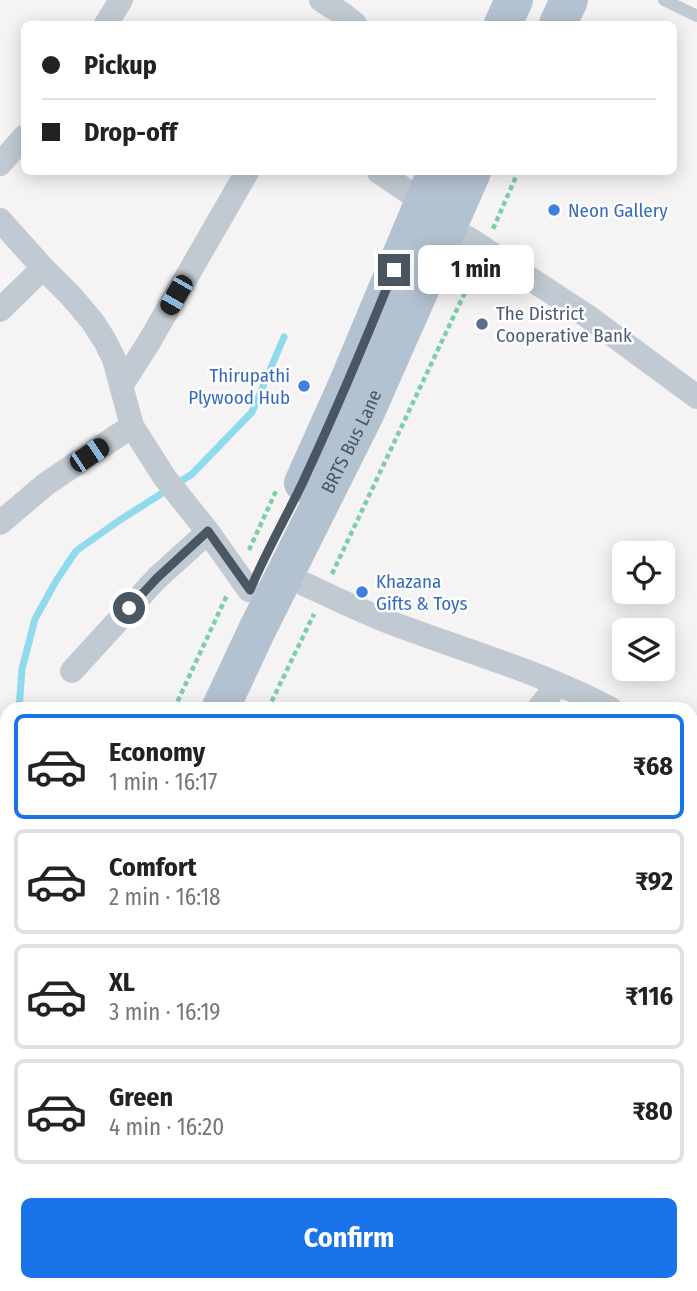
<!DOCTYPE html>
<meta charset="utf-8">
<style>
body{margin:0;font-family:"Fira Sans Condensed",sans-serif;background:#f6f6f6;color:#222;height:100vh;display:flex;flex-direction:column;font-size:26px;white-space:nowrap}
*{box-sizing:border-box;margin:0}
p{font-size:23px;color:#767676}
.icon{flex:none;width:38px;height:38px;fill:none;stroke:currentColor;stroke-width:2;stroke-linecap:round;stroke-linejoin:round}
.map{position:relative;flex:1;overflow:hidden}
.panel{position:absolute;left:0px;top:702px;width:698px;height:590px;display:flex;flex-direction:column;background:#fff;border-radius:21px 21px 0 0;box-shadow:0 4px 18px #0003}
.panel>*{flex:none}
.banner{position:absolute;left:21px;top:21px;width:656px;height:154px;border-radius:10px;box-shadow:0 4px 18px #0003;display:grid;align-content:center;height:154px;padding:0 21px;background:#fff}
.tools{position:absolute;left:612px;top:541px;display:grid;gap:14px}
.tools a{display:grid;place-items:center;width:63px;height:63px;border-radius:10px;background:#fff;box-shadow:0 4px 18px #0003;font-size:35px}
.end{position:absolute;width:32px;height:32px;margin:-16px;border:9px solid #4a5661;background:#fff;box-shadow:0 0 0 4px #fff}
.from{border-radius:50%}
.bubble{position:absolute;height:49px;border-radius:10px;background:#fff;box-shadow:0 4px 18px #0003;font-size:23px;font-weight:700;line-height:49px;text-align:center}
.car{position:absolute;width:21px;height:42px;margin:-21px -10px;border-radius:9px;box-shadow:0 0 5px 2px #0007;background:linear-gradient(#222 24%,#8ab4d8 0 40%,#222 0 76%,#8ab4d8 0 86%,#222 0)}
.banner b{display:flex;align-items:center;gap:24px;height:66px;font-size:26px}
.banner b+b{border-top:2px solid #e0e0e0}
.banner i{width:18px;height:18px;background:#222}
ul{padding:12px 0 0;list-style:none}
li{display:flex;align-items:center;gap:21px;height:105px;margin:0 14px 10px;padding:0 7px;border:4px solid #e0e0e0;border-radius:10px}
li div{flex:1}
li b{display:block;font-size:26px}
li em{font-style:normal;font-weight:700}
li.active{border-color:#1a73e8}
li>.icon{width:63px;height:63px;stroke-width:1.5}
.action{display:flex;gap:14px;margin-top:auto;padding:14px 21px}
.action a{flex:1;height:80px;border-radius:10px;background:#1a73e8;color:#fff;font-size:28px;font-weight:700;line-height:80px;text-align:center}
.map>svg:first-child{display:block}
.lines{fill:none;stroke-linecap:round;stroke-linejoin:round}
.stream{stroke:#90daee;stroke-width:7}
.path{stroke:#7ad0a6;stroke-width:4.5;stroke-dasharray:5 3.5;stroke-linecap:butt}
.service{stroke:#c1cad2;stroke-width:12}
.minor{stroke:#c1cad2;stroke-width:24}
.primary{stroke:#b3c2d1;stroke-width:38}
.route{stroke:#4a5661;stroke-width:9}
.shop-dot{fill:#3f7fe0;stroke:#fff;stroke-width:2.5}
.service-dot{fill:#5c6f8a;stroke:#fff;stroke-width:2.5}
.labels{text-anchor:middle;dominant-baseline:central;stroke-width:5;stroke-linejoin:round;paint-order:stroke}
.shop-label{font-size:19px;fill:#366cbe;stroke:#fff;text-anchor:start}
.service-label{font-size:19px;fill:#4e5e75;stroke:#fff;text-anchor:start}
.street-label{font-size:19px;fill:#4a5661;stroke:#fff}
</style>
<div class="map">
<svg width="697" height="1291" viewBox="0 0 697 1291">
<rect width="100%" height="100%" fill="#f5f3f3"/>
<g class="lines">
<path class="stream" d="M19 709 22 669 35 619 56 581 76 551 117 522 192 474 252 412 284 337
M0 750 7 735"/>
<path class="path" d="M493 229 518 172
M249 550 276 491
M332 574 476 269
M174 709 227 595
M268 709 314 614"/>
<path class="service" d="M664 0 697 16"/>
<path class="minor" d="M321 0 344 15 355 24
M106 24 121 0
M0 164 24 137
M379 172 423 202
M0 220 44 269 71 296 93 322 105 341 114 359 132 426 165 478 208 532 249 590
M468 238 587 316 697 397
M0 310 43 268
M121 386 149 342 247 172
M0 523 46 484 132 426
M304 584C335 598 365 613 397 625 469 652 543 673 611 709
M72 671 157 578 208 532
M538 709 558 684
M691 1102H697
M0 1242 7 1249
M40 1284 46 1291"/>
<g class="primary">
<path d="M503 24 514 0"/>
<path d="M558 24 569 0"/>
<path d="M303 483 347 385 436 172"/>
<path id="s1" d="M220 709 257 630 365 414 472 172"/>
<path d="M0 1109 7 1096"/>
<path d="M0 1166 7 1152"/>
<path d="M0 1215 7 1200"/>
</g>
</g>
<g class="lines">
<path class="route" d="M129 608 157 578 208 531 250 590C265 554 285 519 302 484 335 413 365 342 394 270"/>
</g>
<g class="shop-dot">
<circle cx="554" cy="210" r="7"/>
<circle cx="304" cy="386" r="7"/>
<circle cx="362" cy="592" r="7"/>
</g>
<circle class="service-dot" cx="482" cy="324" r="7"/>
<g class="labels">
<g class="shop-label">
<text x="568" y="210">Neon Gallery</text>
<text x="290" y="375" text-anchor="end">Thirupathi<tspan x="290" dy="22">Plywood Hub</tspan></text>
<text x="376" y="581">Khazana<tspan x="376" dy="22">Gifts &amp; Toys</tspan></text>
</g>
<g class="service-label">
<text x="496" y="313">The District<tspan x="496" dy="22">Cooperative Bank</tspan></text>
</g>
<g class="street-label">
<text stroke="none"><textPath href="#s1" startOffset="298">BRTS Bus Lane</textPath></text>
</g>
</g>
</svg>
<div class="tools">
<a><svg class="icon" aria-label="locate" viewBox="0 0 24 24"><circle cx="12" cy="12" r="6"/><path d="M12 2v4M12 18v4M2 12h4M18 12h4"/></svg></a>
<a><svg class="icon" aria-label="layers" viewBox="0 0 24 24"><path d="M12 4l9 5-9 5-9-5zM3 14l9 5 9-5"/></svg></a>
</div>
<i class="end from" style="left:129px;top:608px"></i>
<i class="end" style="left:394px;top:270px"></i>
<div class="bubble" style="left:418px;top:245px;width:116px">1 min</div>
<i class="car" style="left:176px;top:295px;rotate:210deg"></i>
<i class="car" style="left:89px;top:455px;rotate:56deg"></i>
<div class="banner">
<b><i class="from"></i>Pickup</b>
<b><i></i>Drop-off</b>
</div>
<section class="panel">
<ul>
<li class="active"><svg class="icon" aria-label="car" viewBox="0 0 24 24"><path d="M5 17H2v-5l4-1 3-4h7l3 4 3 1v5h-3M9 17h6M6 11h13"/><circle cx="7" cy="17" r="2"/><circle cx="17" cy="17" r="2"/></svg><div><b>Economy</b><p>1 min · 16:17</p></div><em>₹68</em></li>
<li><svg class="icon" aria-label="car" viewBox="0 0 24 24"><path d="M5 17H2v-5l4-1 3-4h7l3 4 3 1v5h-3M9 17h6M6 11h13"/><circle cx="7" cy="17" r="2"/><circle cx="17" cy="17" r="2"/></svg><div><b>Comfort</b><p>2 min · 16:18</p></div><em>₹92</em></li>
<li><svg class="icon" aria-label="car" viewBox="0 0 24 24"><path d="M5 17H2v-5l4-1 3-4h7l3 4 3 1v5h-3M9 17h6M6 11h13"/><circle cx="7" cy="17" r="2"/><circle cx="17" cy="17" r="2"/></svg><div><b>XL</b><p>3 min · 16:19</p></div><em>₹116</em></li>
<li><svg class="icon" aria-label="car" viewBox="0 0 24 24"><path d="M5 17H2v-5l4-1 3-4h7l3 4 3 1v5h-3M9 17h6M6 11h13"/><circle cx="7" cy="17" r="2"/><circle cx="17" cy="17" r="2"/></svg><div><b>Green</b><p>4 min · 16:20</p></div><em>₹80</em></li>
</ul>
<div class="action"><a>Confirm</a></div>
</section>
</div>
